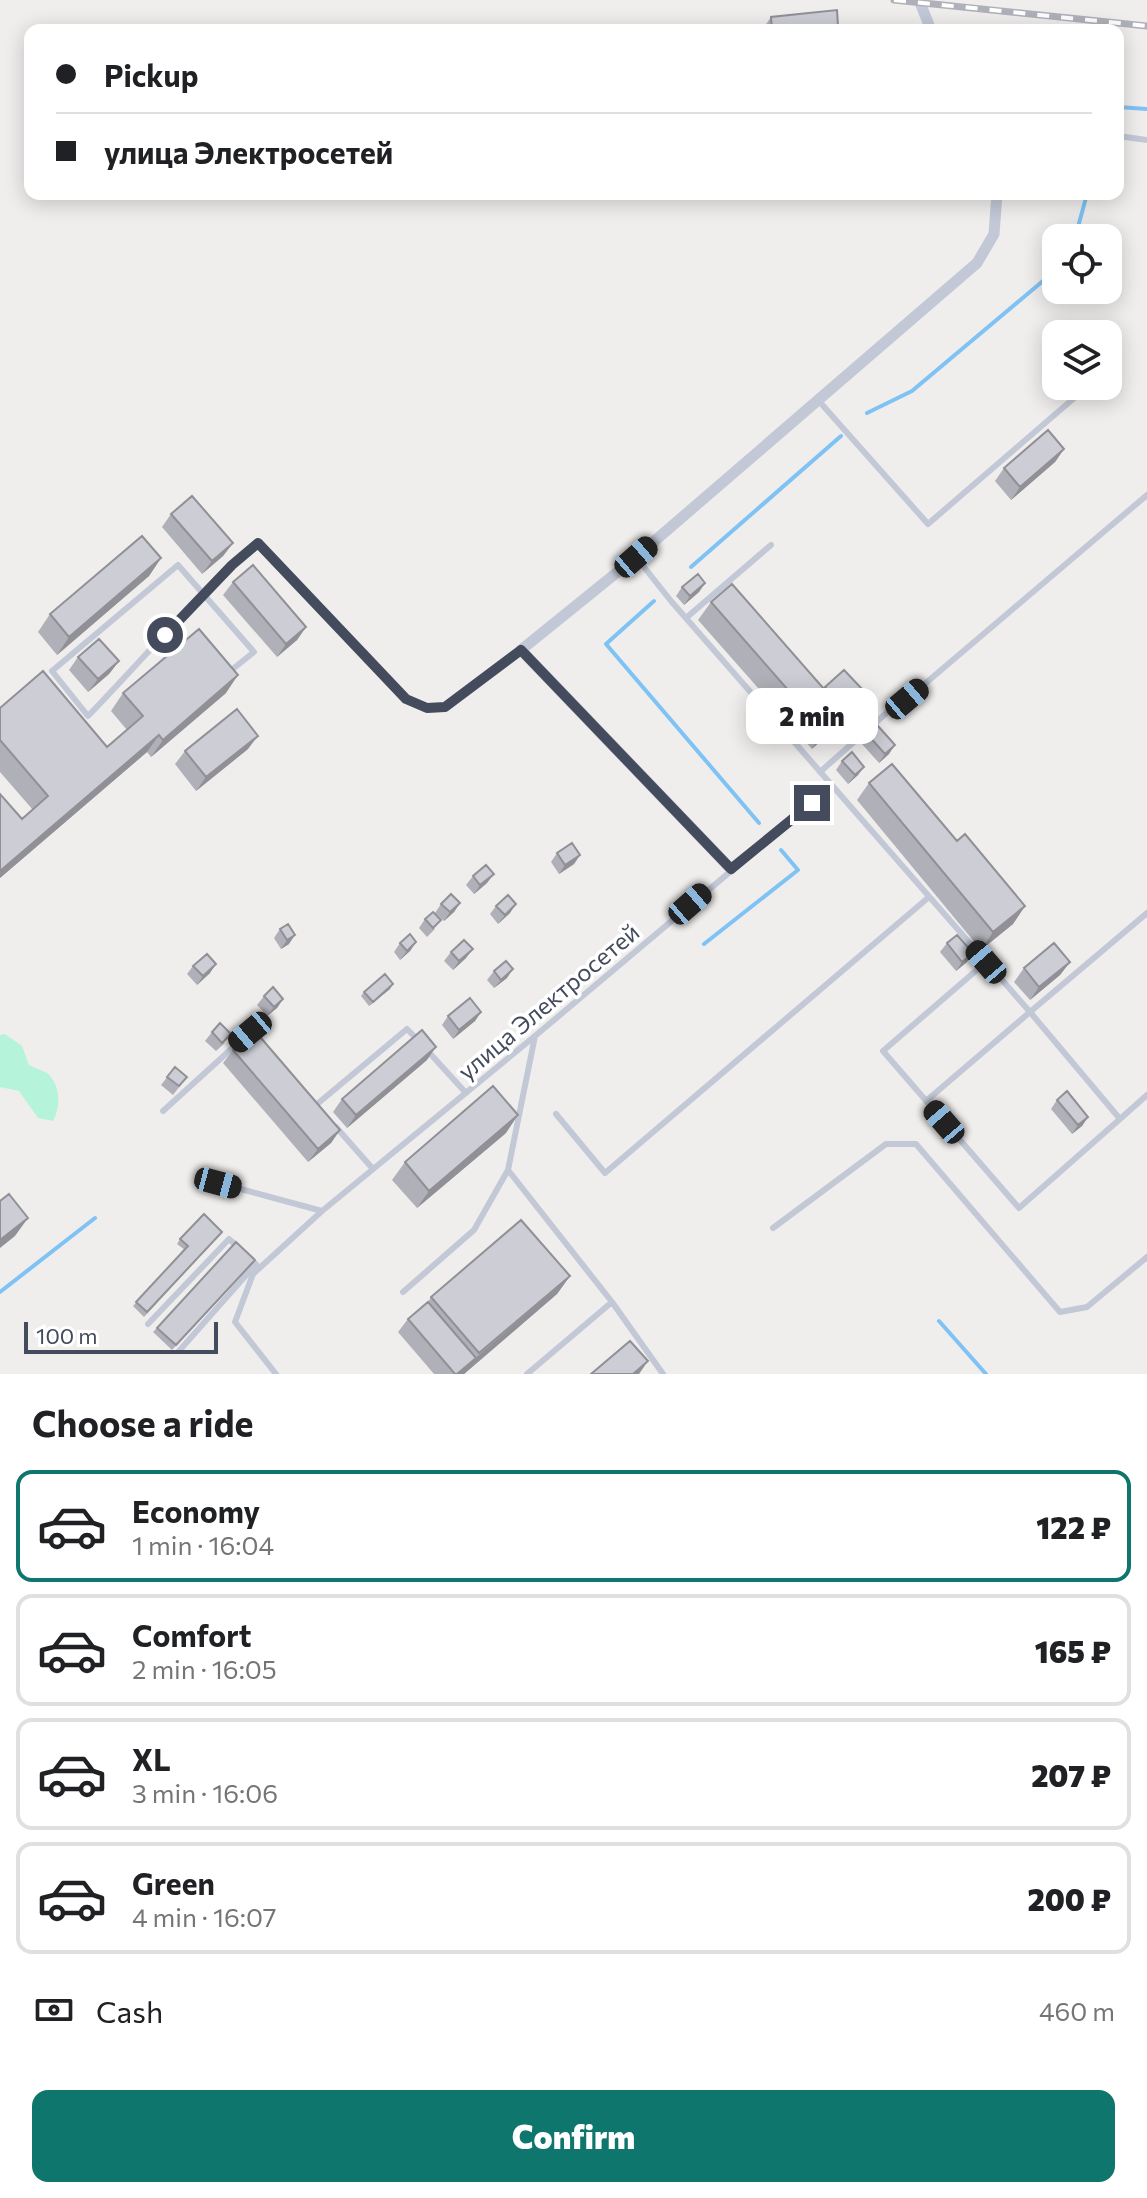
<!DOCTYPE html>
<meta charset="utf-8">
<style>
body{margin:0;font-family:Commissioner,sans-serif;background:#f2f2f2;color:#202124;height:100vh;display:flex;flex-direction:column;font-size:30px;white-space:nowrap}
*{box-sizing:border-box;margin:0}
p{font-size:26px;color:#757577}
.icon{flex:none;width:44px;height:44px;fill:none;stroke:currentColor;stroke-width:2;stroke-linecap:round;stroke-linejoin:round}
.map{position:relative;height:1374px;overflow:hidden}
.sheet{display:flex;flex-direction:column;background:#fff;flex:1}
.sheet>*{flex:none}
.banner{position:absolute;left:24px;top:24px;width:1100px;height:176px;border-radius:16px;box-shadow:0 4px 20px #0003;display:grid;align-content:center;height:176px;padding:0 32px;background:#fff}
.fabs{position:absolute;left:1042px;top:224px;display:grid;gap:16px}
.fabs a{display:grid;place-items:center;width:80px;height:80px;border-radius:16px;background:#fff;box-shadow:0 4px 20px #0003;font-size:40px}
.scale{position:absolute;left:24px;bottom:20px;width:194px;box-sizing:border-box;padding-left:8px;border:4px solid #444b5d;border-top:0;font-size:22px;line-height:28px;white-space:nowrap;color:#444b5d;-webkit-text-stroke:6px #fff;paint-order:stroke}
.end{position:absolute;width:36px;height:36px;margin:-18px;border:10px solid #444b5d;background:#fff;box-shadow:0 0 0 4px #fff}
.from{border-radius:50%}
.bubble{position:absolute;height:56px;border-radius:16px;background:#fff;box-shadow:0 4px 20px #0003;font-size:26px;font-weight:800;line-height:56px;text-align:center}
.car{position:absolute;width:24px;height:48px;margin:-24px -12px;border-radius:10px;box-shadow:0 0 6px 2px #0007;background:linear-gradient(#222 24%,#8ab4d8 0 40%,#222 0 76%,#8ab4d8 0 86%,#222 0)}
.banner b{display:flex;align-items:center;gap:28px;height:76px;font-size:30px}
.banner b+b{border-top:2px solid #e0e0e0}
.banner i{width:20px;height:20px;background:#202124}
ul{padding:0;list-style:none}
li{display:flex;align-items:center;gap:24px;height:112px;margin:0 16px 12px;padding:0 16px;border:4px solid #e0e0e0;border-radius:16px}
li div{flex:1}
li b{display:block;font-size:30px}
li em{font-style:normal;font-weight:800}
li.current{border-color:#0f766e}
li>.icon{width:72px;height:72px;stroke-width:1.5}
h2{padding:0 32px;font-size:36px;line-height:96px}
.pay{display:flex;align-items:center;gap:20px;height:88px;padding:0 32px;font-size:30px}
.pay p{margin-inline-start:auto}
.primary-button{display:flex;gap:16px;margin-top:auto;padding:16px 32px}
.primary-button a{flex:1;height:92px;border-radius:16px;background:#0f766e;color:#fff;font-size:32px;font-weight:800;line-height:92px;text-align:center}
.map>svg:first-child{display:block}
.green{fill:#b6f3db}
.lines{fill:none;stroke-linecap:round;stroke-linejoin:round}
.stream{stroke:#7fc2f4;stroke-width:4}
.service{stroke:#c2c8d6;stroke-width:6}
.minor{stroke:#c2c8d6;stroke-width:11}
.rail-casing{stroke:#afb0b9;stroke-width:7}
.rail{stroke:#fff;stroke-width:4;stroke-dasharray:12;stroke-linecap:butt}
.wall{fill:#b0b0b8}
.shaded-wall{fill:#909096}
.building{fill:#cdcdd6;stroke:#909096;stroke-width:2}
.route{stroke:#444b5d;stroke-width:10}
.labels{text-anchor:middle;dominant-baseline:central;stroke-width:7;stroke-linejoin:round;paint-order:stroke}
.street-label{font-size:24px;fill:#444b5d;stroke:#fff}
</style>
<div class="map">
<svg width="1147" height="1374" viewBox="0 0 1147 1374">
<rect width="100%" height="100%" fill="#f0eeed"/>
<path class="green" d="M5 1034 22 1046 29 1065C34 1068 42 1070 47 1073 61 1085 61 1107 53 1121L38 1118 19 1091 0 1087V1035Z"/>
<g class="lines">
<path class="stream" d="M1118 107 1147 109
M1075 238 1087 194
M867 413 912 391 1056 270
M691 567 841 436
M654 601 606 644 759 823
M704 944 798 870 781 850
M0 1292 95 1218
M939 1321 986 1374"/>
<path class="service" d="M1118 136 1147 140
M818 400 928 524 1088 386
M636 557 671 601 1030 1012 1147 913
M686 618 771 545
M229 672 254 652 178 565 52 671 88 716C144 658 197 595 258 543L406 699 427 708 445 707 521 650
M820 772 891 709 907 699 1147 495
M986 962 883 1051 1019 1208 1120 1119
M535 1036 508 1170 612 1302 663 1374
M425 1048 466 1093
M926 1101 1030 1012 1120 1119 1147 1095
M316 1105 407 1029 418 1040
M163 1111 250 1032 256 1038
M556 1114 605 1173 929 897
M336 1127 373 1169
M218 1183 322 1211 253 1274 235 1322 276 1374
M322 1211 535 1036 832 786
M773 1228 886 1144H916L1060 1312 1087 1307 1147 1257
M403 1292 474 1230 508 1170
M148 1324 229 1239 240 1249
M179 1351 256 1264
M527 1374 612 1302"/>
<path class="minor" d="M919 0 931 30
M731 869 521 650 636 557 977 263 994 234 997 194"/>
<g class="rail-casing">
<path id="rail" d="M894 0 1147 26"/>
</g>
<use href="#rail" class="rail"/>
</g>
<path class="wall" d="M771 17 838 26 835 30H762Z
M1064 449 1055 462 1011 500 995 481 1004 468Z
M171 514 233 543 223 556 202 574 162 527Z
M161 558 149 576 57 655 38 632 50 614Z
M233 582 306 627 297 640 277 657 223 595Z
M705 583 699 592 684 605 676 596 682 587Z
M711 602 824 689 825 687 862 689 856 698 842 710 832 730 812 749 698 620Z
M78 657 119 661 109 674 88 692 69 670Z
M123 693H226L151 757 147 752 0 878V794L22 819 33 810 0 772V708L107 747 127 730 111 711Z
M868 735 889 754 879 763 862 744Z
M248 749 196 791 175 764 185 751Z
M842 761 858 775 848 784 836 770Z
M869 783 957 841 1025 906 1013 924 981 950 857 800Z
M557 853 580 855 574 864 559 874 551 862Z
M473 876 487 883 474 894 466 885Z
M460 903 454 912 444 921 435 913 441 904Z
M496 906 510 913 498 924 490 914Z
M425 919 435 929 427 937 419 928Z
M280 929 289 944 281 949 274 938Z
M416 942 410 951 400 960 394 952 400 943Z
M947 943 967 962 956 971 940 952Z
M451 952 466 958 453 970 444 961Z
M1070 962 1060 975 1030 1000 1014 982 1024 968Z
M193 966 210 973 197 985 187 974Z
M494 971 507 978 494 988 487 980Z
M390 989 369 1006 361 996 364 992Z
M264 996 283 999 277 1008 267 1016 257 1005Z
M481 1012 475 1021 453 1039 442 1025 448 1016Z
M212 1032 225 1043 216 1051 205 1041Z
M233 1050 340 1130 331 1143 308 1162 223 1063Z
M427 1060 347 1128 333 1112 342 1099Z
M175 1067 187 1077 173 1095 161 1085Z
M1057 1100 1088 1117 1082 1126 1072 1134 1051 1109Z
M506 1133 417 1208 392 1180 405 1162Z
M222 1232 144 1317 133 1306 185 1250 177 1244 180 1239Z
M252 1264 172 1350 153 1332 157 1328Z
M570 1276 557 1294 464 1374H434L398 1332 408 1319 428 1302 431 1297Z"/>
<path class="shaded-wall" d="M838 26 835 30H795Z
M1064 449 1055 462 1011 500 1020 487Z
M233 543 223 556 202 574 212 561Z
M161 558 149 576 57 655 69 637Z
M705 583 699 592 684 605 690 596Z
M306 627 297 640 277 657 286 644Z
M119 661 109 674 88 692 98 679Z
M238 675 226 693 151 757 163 740Z
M862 689 856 698 836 715 843 706Z
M845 713 832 730 812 749 824 731Z
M159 735 147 752 0 878V871Z
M258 736 248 749 196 791 206 777Z
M895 745 889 754 879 763 885 754Z
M864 767 858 775 848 784 855 775Z
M580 855 574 864 559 874 565 865Z
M494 874 487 883 474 894 480 885Z
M460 903 454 912 444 921 450 912Z
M516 904 510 913 498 924 505 915Z
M1025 906 1013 924 981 950 993 932Z
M295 935 289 944 281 949 287 940Z
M416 942 410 951 400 960 407 951Z
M473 949 466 958 453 970 459 961Z
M973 953 967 962 956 971 962 962Z
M1070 962 1060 975 1030 1000 1039 987Z
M216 964 210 973 197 985 203 976Z
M513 969 507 978 494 988 501 980Z
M393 984 390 989 369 1006 373 1002Z
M283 999 277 1008 267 1016 274 1007Z
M481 1012 475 1021 453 1039 459 1030Z
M436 1047 427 1060 347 1128 356 1115Z
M518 1115 506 1133 417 1208 429 1191Z
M1088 1117 1082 1126 1072 1134 1078 1125Z
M340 1130 331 1143 308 1162 318 1149Z
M28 1218 15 1236 0 1248V1240Z
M570 1276 557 1294 464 1374H457Z
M648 1361 639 1374H633Z"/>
<path class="building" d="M837 10 838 26 795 30H772L771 17Z
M1048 430 1064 449 1020 487 1004 468Z
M192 496 233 543 212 561 171 514Z
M142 536 161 558 69 637 50 614Z
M253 565 306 627 286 644 233 582Z
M698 574 705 583 690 596 682 587Z
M732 584 845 713 824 731 711 602Z
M199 629 238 675 163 740 159 735 0 871V794L22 819 48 796 0 740V708L43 671 107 747 143 716 123 693Z
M99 639 119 661 98 679 78 657Z
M844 670 862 689 843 706 825 687Z
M237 709 258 736 206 777 185 751Z
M878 726 895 745 885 754 868 735Z
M852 752 864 767 855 775 842 761Z
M892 764 957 841 965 834 1025 906 993 932 869 783Z
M572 843 580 855 565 865 557 853Z
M486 865 494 874 480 885 473 876Z
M451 894 460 903 450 912 441 904Z
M508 895 516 904 505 915 496 906Z
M433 912 441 920 433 928 425 919Z
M288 924 295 935 287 940 280 929Z
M410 934 416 942 407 951 400 943Z
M957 935 973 953 962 962 947 943Z
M464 940 473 949 459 961 451 952Z
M1054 943 1070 962 1039 987 1024 968Z
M207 954 216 964 203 976 193 966Z
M506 961 513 969 501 980 494 971Z
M385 974 393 984 373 1002 364 992Z
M273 987 283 999 274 1007 264 996Z
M470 998 481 1012 459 1030 448 1016Z
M220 1023 231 1034 222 1043 212 1032Z
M422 1030 436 1047 356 1115 342 1099Z
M255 1031 340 1130 318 1149 233 1050Z
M175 1067 187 1077 179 1086 167 1077Z
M493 1086 518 1115 429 1191 405 1162Z
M1067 1091 1088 1117 1078 1125 1057 1100Z
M9 1194 28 1218 0 1240V1201Z
M204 1214 222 1232 147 1312 136 1302 188 1246 180 1239Z
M521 1220 570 1276 479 1353 431 1297Z
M236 1242 255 1260 176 1345 157 1328Z
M428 1302 476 1358 457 1374H455L408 1319Z
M630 1341 648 1361 633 1374H591Z"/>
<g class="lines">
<path class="route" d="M165 635 232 565 258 543 406 699 427 708 445 707 521 650 731 869 812 803"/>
</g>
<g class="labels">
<g class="street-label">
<text transform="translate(548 1001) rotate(-40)">улица Электросетей</text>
</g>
</g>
</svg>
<div class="fabs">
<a><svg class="icon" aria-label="locate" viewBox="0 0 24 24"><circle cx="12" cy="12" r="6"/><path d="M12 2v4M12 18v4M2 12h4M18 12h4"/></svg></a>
<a><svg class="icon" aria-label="layers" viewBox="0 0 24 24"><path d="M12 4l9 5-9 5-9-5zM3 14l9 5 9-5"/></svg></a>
</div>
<div class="scale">100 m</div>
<i class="end from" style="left:165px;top:635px"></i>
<i class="end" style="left:812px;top:803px"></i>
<div class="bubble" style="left:746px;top:688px;width:132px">2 min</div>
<i class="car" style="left:636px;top:557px;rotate:49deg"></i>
<i class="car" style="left:907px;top:699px;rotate:50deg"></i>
<i class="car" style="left:690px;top:904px;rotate:49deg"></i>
<i class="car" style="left:986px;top:962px;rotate:319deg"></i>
<i class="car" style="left:250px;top:1032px;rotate:230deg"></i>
<i class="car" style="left:944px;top:1122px;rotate:319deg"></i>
<i class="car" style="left:218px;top:1183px;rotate:105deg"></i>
<div class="banner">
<b><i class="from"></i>Pickup</b>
<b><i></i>улица Электросетей</b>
</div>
</div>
<section class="sheet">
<h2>Choose a ride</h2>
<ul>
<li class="current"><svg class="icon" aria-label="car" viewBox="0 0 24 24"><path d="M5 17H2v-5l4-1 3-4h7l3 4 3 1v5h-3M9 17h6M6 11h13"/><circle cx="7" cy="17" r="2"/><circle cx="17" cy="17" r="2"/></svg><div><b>Economy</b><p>1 min · 16:04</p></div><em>122 ₽</em></li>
<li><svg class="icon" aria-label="car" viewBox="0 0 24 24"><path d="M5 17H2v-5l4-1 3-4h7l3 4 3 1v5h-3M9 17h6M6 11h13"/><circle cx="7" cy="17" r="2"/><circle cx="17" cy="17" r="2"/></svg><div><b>Comfort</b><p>2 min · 16:05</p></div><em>165 ₽</em></li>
<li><svg class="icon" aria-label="car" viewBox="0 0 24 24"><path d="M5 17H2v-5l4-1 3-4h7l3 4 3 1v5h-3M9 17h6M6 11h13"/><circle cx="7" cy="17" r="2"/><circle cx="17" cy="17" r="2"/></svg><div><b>XL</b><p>3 min · 16:06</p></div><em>207 ₽</em></li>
<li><svg class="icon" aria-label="car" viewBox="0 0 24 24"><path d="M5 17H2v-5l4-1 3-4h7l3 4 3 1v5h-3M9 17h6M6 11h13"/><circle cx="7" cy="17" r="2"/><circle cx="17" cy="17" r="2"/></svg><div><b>Green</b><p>4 min · 16:07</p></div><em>200 ₽</em></li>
</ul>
<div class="pay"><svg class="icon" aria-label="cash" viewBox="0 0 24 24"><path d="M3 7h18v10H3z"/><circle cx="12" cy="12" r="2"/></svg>Cash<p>460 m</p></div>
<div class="primary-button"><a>Confirm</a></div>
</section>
